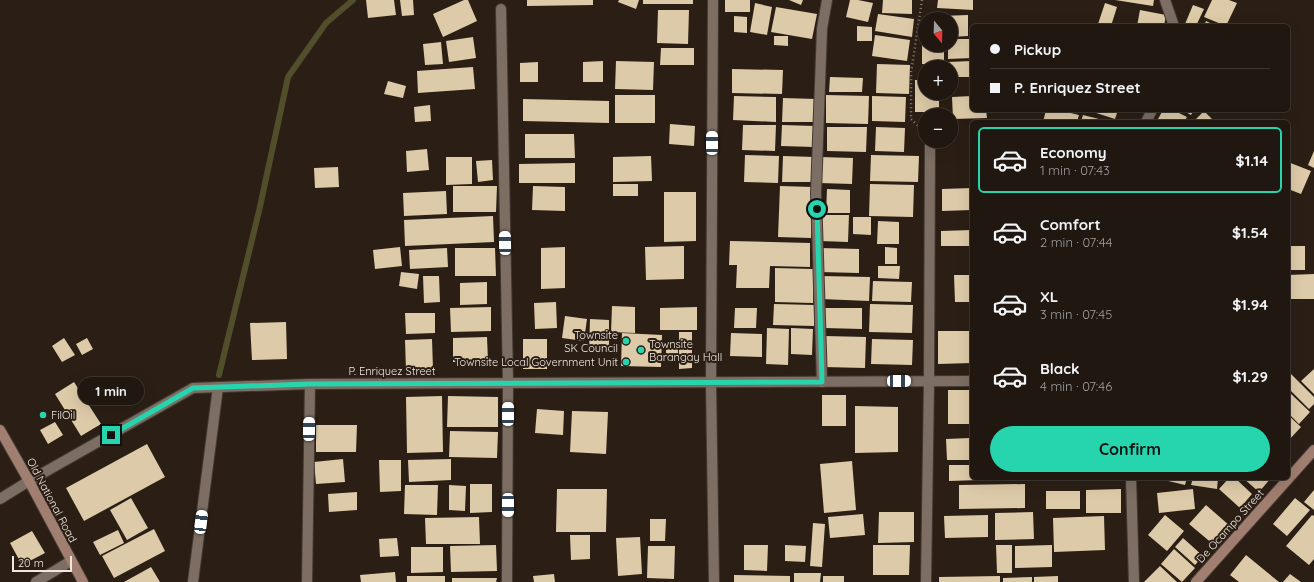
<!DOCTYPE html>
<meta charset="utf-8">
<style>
body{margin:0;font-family:Quicksand,sans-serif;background:#282019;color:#f1f3f6;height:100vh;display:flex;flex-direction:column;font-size:15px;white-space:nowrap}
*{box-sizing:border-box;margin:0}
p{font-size:13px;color:#a29f9f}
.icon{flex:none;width:22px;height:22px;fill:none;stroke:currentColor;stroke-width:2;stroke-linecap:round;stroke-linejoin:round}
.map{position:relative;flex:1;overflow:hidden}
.drawer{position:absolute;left:970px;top:120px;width:320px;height:360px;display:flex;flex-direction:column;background:#201710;border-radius:6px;box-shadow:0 4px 16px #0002,0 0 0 1px #3d3630}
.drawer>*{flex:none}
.hud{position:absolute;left:970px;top:24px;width:320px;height:88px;border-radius:6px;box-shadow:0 4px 16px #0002,0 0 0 1px #3d3630;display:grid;align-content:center;height:88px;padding:0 20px;background:#201710}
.needle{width:26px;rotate:161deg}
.buttons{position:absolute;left:918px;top:12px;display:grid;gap:8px}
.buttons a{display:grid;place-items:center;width:40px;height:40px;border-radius:50%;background:#201710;box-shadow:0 4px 16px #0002,0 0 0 1px #3d3630;font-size:20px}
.scale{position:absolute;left:12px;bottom:10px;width:60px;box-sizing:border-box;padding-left:4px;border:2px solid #f0e7e0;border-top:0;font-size:11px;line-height:14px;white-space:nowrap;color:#f0e7e0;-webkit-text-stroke:3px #2b1f15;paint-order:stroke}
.end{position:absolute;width:18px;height:18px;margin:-9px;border:5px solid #26d5ae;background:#111;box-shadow:0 0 0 2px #111}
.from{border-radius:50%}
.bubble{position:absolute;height:28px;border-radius:14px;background:#201710;box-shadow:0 4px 16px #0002,0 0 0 1px #3d3630;font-size:13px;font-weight:700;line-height:28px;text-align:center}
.car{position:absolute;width:12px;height:24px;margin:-12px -6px;border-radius:5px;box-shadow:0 0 3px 1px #0007;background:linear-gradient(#fff 24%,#345 0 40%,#fff 0 76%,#345 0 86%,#fff 0)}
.hud b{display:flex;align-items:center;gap:14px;height:38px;font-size:15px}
.hud b+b{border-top:1px solid #3d3630}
.hud i{width:10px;height:10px;background:#f1f3f6}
ul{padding:7px 0 0;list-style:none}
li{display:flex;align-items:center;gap:12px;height:66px;margin:0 8px 6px;padding:0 12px;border:2px solid transparent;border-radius:6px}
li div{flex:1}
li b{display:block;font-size:15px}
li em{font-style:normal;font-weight:700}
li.current{border-color:#26d5ae}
li>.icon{width:36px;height:36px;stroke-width:1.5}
.primary-button{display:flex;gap:8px;margin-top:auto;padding:8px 20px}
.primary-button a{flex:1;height:46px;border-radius:24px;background:#26d5ae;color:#111;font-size:16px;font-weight:700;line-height:46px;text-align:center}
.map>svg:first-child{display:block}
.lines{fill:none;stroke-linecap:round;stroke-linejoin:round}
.stream{stroke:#514e2c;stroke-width:6}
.building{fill:#ddcaa8}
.service-casing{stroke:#443a33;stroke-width:12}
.minor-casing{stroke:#443a33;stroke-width:12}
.secondary-casing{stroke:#443a33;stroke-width:12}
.path{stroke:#8d827a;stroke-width:2.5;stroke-dasharray:1 3;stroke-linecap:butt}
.service{stroke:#7d6e63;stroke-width:10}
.minor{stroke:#7d6e63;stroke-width:10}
.secondary{stroke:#a07e70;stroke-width:10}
.route{stroke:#26d5ae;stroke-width:5}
.poi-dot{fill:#26d5ae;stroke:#2b1f15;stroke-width:1.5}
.labels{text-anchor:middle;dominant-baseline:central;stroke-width:4;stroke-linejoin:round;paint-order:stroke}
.poi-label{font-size:11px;fill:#f0e7e0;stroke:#2b1f15;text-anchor:end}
.street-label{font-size:11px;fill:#f0e7e0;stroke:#2b1f15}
</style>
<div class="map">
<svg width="1314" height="582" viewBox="0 0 1314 582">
<rect width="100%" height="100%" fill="#2b1f15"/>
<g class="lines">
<path class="stream" d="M219 375 259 211 288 77 326 23 353 0"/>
</g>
<path class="building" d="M366 0H394L396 15 368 18Z
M400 0H413L414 15 402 16Z
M464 0H468L477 21 443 37 433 14Z
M527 0H593V5L527 6Z
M619 0H639L636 9 618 2Z
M643 0H693V4H643Z
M725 0H750V12H725Z
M789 0H803L801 5Z
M850 0H858L873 3 868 22 846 17Z
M883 0H912V14L882 13Z
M938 0H973V10L937 8Z
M1115 0H1154L1153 6Z
M1212 0H1229L1237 3 1226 26 1204 17Z
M755 3 772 7 767 35 750 32Z
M1105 3 1117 7 1111 26 1098 24Z
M1193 5 1204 9 1196 26H1189L1185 24Z
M776 7 817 14 812 39 771 32Z
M658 10H689L688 44 657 43Z
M1140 10 1166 15 1164 26H1137Z
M878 14 914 19 912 37 875 31Z
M968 15V36L951 37V19H941V16Z
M734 16 747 17V33L734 32Z
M1206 21 1216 26H1204Z
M857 26 872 27V41H857Z
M875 35 910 40 907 61 872 56Z
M774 36H788V46L774 45Z
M473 37 476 58 449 62 446 41Z
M951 39H972V58L948 59V45H951Z
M441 42 443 64 425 65 423 44Z
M922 45H944V64H922Z
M661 48H694V65H660Z
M603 61V82H583V62Z
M616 61 654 62 653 90 615 89Z
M972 61V77H951V67H947V62Z
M538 62V82H520V63Z
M877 64 910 65 909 94 876 93Z
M473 67 475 89 418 93 417 71Z
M732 69 783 70 782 94 732 93Z
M830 77 863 78 862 92H829Z
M915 80H925V93H939V112H915Z
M388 81 406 86 403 98 384 94Z
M615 95H655V123H615Z
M826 95 869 96 868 124 826 123Z
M734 96 776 97V122L733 120Z
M872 96 906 97 905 122 872 121Z
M972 96V110H986L987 118 953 119 952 97Z
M783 98 816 99 815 122H782Z
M523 99 609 101V123L523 121Z
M430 105 431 121 415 122 414 107Z
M1046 110H1058L1079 115 1077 122H1043Z
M1091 110H1118L1115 119 1090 111Z
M1163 110H1173L1187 117 1184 122H1164L1158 119Z
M1182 110H1194L1191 115Z
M1204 111 1213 120 1210 122H1193Z
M1083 115 1099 119V122H1081Z
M670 124 695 126 694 146 669 144Z
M743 125H776L775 151 742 150Z
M782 125 815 126 814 147 781 146Z
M827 127H867L866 152 827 151Z
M876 127 905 128 904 152 875 151Z
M525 134H574L575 158H525Z
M427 149 429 170 407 172 406 151Z
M1314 151V168L1308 165Z
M745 155 779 156 778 183 744 182Z
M871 155 919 156 918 182 870 181Z
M651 156 652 181 613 182V157Z
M783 156 815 157 814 182H782Z
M446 157H472V184L446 185Z
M820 157 853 158 852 184 819 183Z
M492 160 493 180 478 182 476 161Z
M1288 162 1311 171 1301 194 1288 189Z
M575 163V183H519V164Z
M338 167 339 187 315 188 314 168Z
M613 184H638V196H613Z
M870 184 914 185 913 217 869 216Z
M453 186H497L496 212H453Z
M533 186 565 187V211L532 210Z
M780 186 813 187 811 238 778 237Z
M972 188V210L942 211V189Z
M827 189 850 190V213H826Z
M446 191 447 214 404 216 403 193Z
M664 192H696V241L664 242Z
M821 215H849L848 242 820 241Z
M493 216 494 242 405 246 404 220Z
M853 217H871V235L853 234Z
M878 221 899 222V244H877Z
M972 230V246H941V231Z
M730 241 810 243V267L770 266 769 288H736L737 265H729Z
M684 246V279L646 280 645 247Z
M1288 246H1305V270H1288Z
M400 247 402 266 375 269 373 250Z
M565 247V288L541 289V248Z
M885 247 897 248V264H885Z
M447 248 448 267 410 269 409 250Z
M455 248H495L496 276H455Z
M820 248 859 249V273L819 272Z
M878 266H900L899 279 878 278Z
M775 268 814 269 813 303 775 302Z
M401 272 419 274 417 289 399 286Z
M1314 274V299H1288V275Z
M954 275H972V302H955Z
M423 276H439L440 302 424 303Z
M822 276 870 277 869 301 821 299Z
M873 281 912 282 911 302 872 301Z
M487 282V304L460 305V283Z
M556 302 557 328 535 329 534 303Z
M774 304 815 305 814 326 773 325Z
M870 304 913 305 912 333 869 332Z
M612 306 635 307V333L611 332Z
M491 307V331L451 332 450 308Z
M697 307V330H660V308Z
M735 308H757L756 328H734Z
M824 308H862V329L824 328Z
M405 313H435V333L406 334Z
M565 316 587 319 584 341 562 338Z
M590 319 609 320V351H589Z
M286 322 287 359 252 360 250 323Z
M767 328 789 329 788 365 766 364Z
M791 328 813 329 812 355 791 354Z
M938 331H972V363L938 364Z
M679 332H692V368L679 369Z
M622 333 662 335 661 367 621 366Z
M731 333 762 334V357L730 356Z
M825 336 866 337 865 368 824 367Z
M487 337 488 361 453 362V338Z
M64 338 75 355 62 362 52 346Z
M87 338 93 349 82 355 76 344Z
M432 339 433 369 406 371 405 340Z
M523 339H547V369H523Z
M872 339 913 340 912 365 871 364Z
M666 342H678V356H666Z
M1314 369V394L1301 381Z
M1289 372 1314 397V404L1309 409 1288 388Z
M74 382 101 424 81 436 55 394Z
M948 390H971V424H948Z
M1290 393 1310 412 1299 424 1288 413V395Z
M822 395H846V426H822Z
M442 396 443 452 407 453 406 397Z
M448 396 498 397V427H447Z
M855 406 898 407V452L855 453Z
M537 409 564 411 563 435 535 433Z
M572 411 608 412 606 454 570 452Z
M1288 415 1301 427 1288 441Z
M55 422 63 435 48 444 40 430Z
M316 425H357L356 452H316Z
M450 431 498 432 497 458 449 457Z
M970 438 971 460H947L946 439Z
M147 444 165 477 84 521 66 488Z
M343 459 345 482 316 484 314 462Z
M451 459V480L409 482 408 460Z
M379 460H401V491L380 492Z
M852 461 856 510 824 513 820 464Z
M949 465H972V478H980V480L949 481Z
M1165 478H1187L1185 485 1164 480Z
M1193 478H1218L1217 489 1191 485Z
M1229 478H1235L1252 494 1240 508 1219 489Z
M1243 478H1271L1259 492Z
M470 484H492V512L470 513Z
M1025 484V508L959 509V485Z
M405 485H438L437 515 404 514Z
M449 485 466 486 465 511 449 510Z
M557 489H607L606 532H556Z
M1121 489V513H1086V490Z
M1193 489 1195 509 1159 513 1157 493Z
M1314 490V510L1304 502Z
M1046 491H1080V509H1046Z
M357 492V510L329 512 328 494Z
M131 498 148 528 127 540 110 510Z
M1295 498 1310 510 1287 536 1273 524Z
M1206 505 1230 526 1214 545 1189 524Z
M879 512H914V542L878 543Z
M1033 512 1034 539 995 540V513Z
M863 514 865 535 830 538 828 517Z
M988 515V537L945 538 944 516Z
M1165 515 1184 531 1167 551 1148 535Z
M1312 515 1314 516V559L1309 565 1286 546Z
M1104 516 1105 550 1054 552 1053 518Z
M479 517 480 544H426L425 518Z
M650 519H666L665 541H650Z
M813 523 825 524 822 567 810 566Z
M154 529 165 551 114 578 102 556Z
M118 530 124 543 100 555 93 542Z
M32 531 45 553 22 565 10 543Z
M570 535H590V559L571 560Z
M640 537 642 574 618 576 616 538Z
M397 538 399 556 380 557 379 539Z
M1183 538 1203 556 1195 565 1175 547Z
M496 545 497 571 451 572 450 546Z
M744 545H768L767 571 744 570Z
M785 545 806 546 805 562 785 561Z
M873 545H910L909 575H873Z
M996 545H1012V573H997Z
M1052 545V567L1015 568V546Z
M648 546H675L674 579 647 578Z
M411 547H443V572L411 573Z
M1174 549 1195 568 1182 582 1161 564Z
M1246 555 1279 582H1239L1230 575Z
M1160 566 1177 582H1144Z
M151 567 160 582H124Z
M395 572 396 582H361L360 575Z
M794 573H821L820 582H794Z
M554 574 555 582H534L533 576Z
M1290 574 1301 582H1283Z
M734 575 790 576V582H734Z
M407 576H445V582H407Z
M823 576H844V582H823Z
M1000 576V582H939V577Z
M1058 576V582H1034V577Z
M1032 577V582H1003V578Z
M452 578H497L496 582H452Z"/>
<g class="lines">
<g class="service-casing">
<path id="service" d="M822 382 816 193 822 29 827 0
M36 582 71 561
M193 582 218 387"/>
</g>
<g class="minor-casing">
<path id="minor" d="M713 0 711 382 714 582
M1165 0 1174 26
M501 9 508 383 507 582
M1146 122 1152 110
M1131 478 1134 582
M0 499 29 481 193 388 310 384 972 381
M307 582 310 384
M926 582 929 381 930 141"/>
</g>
<g class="secondary-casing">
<path id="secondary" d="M0 430 29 481 83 582
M1196 582 1314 450"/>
</g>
<path class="path" d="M922 0 911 73V119L922 130"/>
<use href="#service" class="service"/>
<use href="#minor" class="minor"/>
<use href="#secondary" class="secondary"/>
</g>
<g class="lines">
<path class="route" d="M111 435 193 388 310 384 822 382 817 209"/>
</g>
<g class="poi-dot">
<circle cx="626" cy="341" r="4"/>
<circle cx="641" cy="350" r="4"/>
<circle cx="626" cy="362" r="4"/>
<circle cx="43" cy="415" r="4"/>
</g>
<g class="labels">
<g class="poi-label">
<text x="618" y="335">Townsite<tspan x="618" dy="13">SK Council</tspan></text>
<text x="649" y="344" text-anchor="start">Townsite<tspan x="649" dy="13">Barangay Hall</tspan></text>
<text x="618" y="362">Townsite Local Government Unit</text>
<text x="51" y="415" text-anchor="start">FilOil</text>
</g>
<g class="street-label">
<text x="392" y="371">P. Enriquez Street</text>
<text transform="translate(52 500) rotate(62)">Old National Road</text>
<text transform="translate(1230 526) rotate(-48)">De Ocampo Street</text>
</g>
</g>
</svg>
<div class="buttons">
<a><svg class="needle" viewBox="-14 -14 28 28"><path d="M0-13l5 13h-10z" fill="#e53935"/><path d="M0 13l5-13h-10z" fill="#a29f9f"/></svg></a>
<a>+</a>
<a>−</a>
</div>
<div class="scale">20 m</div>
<i class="end from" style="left:817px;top:209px"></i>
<i class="end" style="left:111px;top:435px"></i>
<div class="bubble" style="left:78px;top:377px;width:66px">1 min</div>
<i class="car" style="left:712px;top:143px;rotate:0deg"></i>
<i class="car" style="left:505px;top:243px;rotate:359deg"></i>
<i class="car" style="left:899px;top:381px;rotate:90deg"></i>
<i class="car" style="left:508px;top:414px;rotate:0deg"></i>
<i class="car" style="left:309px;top:429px;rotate:1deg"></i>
<i class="car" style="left:508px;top:505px;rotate:180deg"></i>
<i class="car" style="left:201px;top:522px;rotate:7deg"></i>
<div class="hud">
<b><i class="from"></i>Pickup</b>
<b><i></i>P. Enriquez Street</b>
</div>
<section class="drawer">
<ul>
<li class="current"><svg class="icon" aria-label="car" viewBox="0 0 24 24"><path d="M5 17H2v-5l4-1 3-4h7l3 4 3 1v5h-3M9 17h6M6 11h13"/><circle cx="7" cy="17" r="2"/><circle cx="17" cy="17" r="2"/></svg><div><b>Economy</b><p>1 min · 07:43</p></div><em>$1.14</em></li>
<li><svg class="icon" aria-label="car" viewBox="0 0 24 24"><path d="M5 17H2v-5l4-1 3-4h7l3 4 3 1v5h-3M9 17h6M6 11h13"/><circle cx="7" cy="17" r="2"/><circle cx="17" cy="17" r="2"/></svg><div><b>Comfort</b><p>2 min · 07:44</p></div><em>$1.54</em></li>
<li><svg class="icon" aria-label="car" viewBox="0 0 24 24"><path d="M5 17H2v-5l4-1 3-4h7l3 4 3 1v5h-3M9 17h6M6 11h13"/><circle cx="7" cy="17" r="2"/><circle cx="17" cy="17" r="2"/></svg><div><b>XL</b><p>3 min · 07:45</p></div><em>$1.94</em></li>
<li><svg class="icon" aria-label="car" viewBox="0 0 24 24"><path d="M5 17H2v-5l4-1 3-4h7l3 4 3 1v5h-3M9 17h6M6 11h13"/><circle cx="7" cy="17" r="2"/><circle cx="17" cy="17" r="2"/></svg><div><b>Black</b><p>4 min · 07:46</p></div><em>$1.29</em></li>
</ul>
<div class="primary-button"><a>Confirm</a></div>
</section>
</div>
